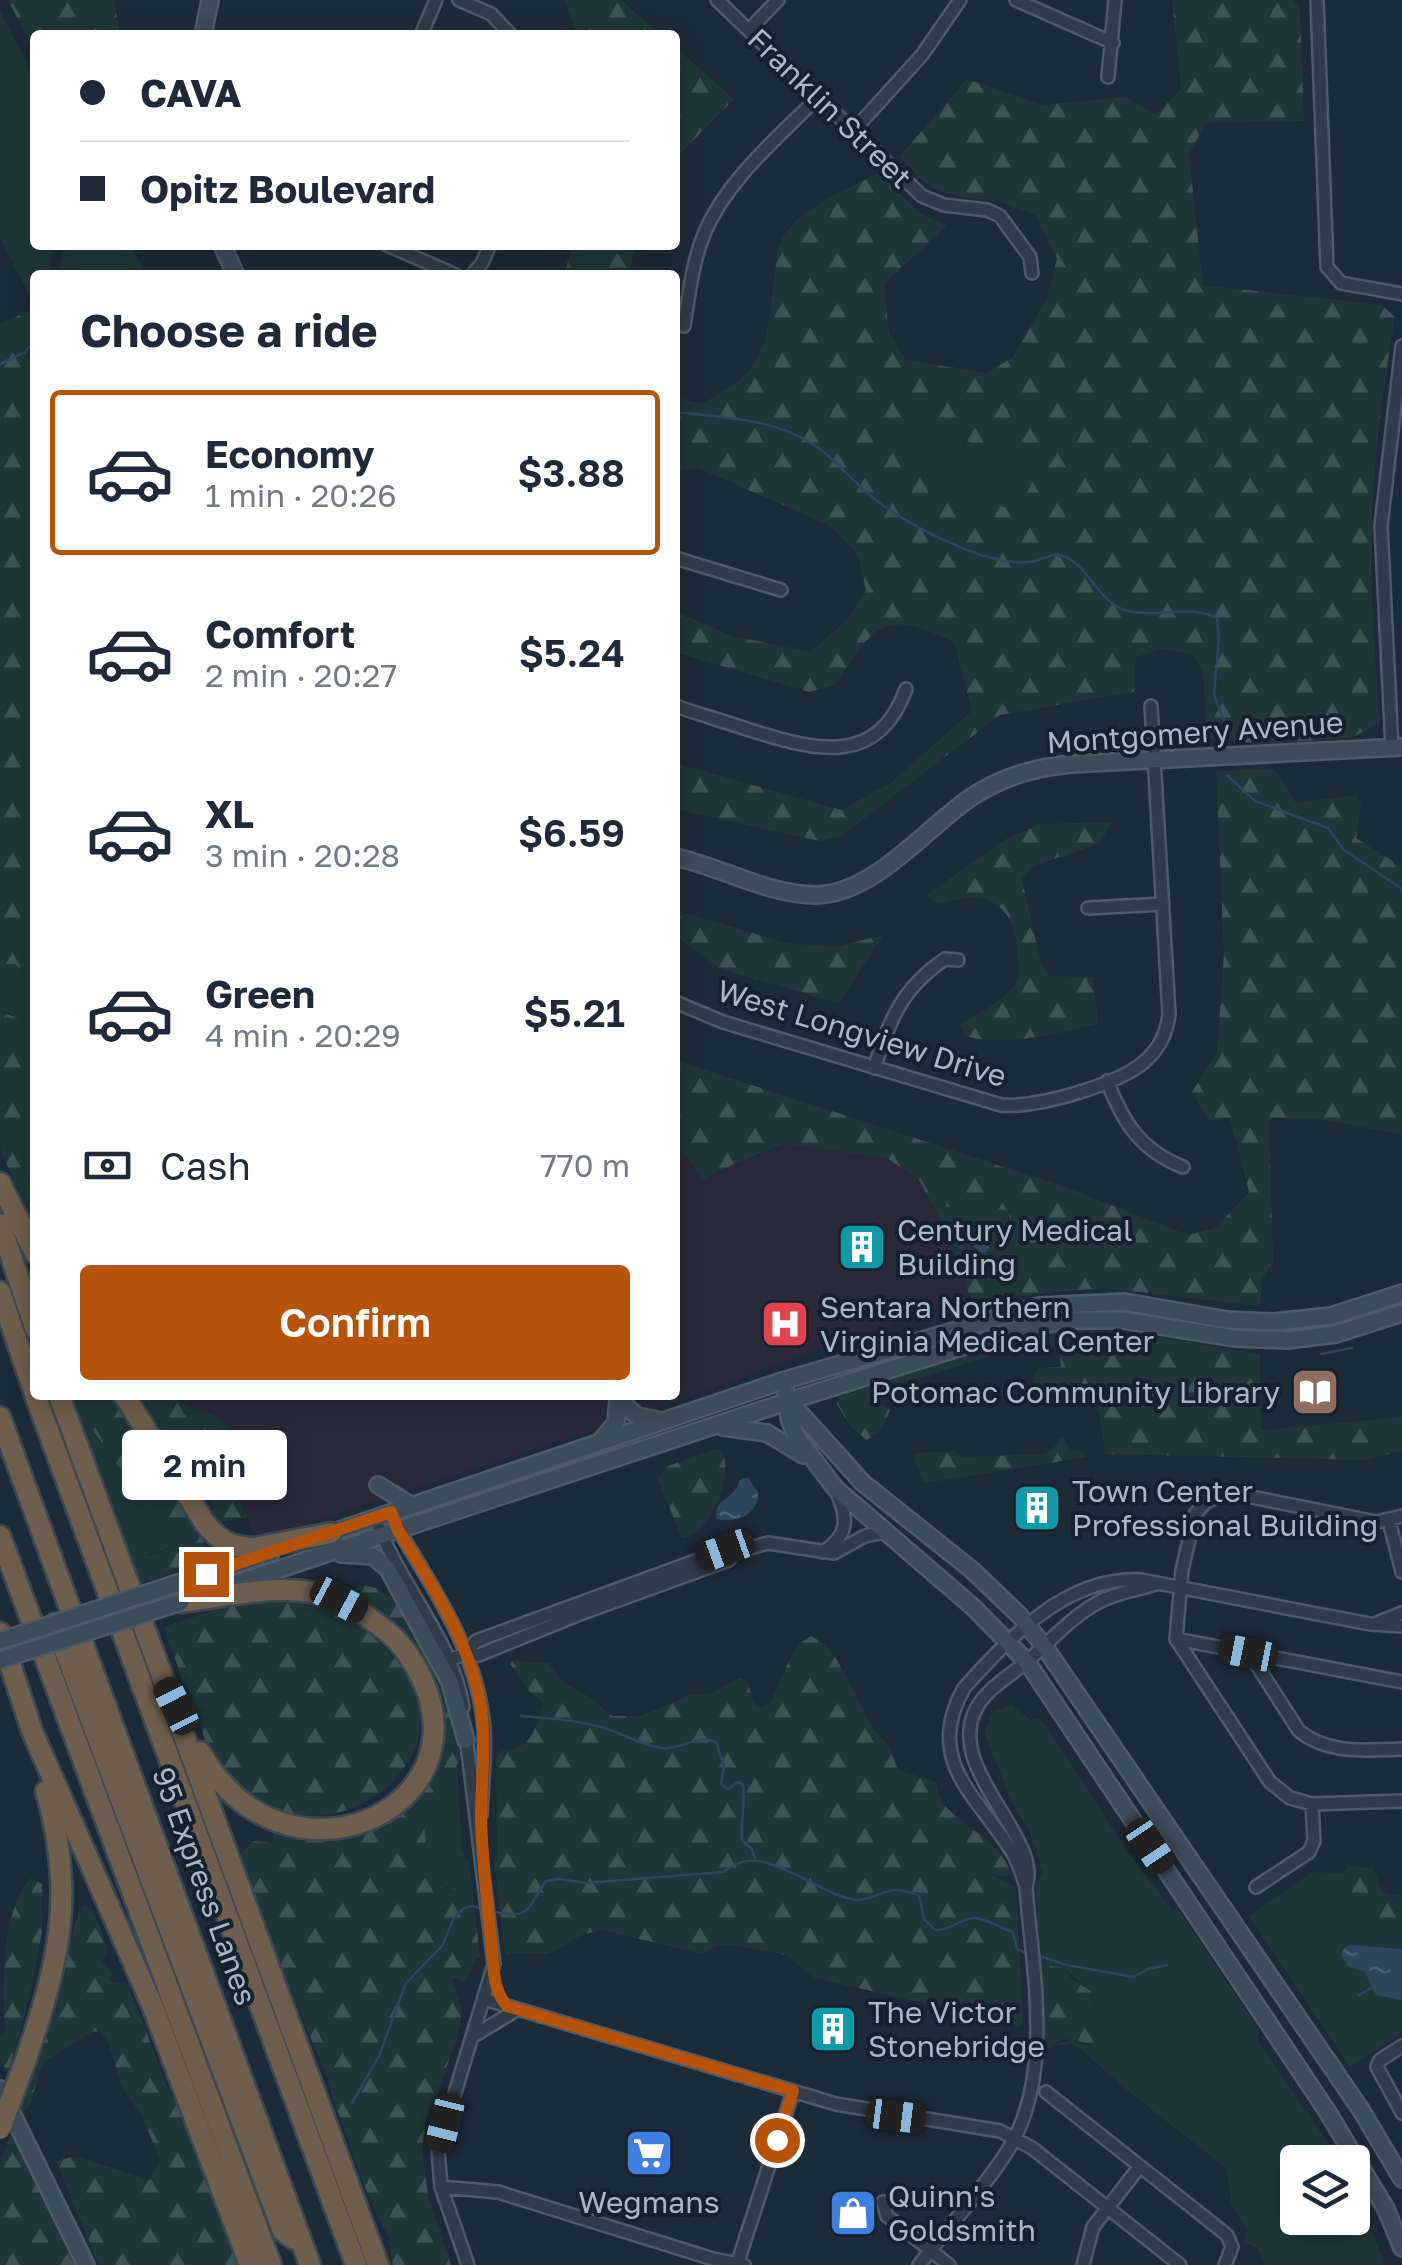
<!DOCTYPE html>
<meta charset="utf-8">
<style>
body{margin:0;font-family:"Golos Text",sans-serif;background:#f6f6f7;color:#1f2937;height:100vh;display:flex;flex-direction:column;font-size:38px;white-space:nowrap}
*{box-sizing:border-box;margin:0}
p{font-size:32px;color:#747a83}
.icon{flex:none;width:55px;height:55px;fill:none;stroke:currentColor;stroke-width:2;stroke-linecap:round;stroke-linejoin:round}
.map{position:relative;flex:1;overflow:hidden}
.side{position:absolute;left:30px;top:270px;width:650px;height:1130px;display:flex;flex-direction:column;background:#fff;border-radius:10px;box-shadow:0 5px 25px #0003}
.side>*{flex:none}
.top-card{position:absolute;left:30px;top:30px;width:650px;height:220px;border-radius:10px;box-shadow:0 5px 25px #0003;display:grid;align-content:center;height:220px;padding:0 50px;background:#fff}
.fabs{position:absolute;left:1280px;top:2145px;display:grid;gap:20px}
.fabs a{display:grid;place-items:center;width:90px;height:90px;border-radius:10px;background:#fff;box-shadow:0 5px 25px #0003;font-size:50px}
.end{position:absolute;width:45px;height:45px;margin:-22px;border:12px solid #b45309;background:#fff;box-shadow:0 0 0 5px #fff}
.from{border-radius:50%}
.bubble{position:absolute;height:70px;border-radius:10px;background:#fff;box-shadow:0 5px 25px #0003;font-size:32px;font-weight:600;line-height:70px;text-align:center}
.car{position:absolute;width:30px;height:60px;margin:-30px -15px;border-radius:12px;box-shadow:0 0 8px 2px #0007;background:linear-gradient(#222 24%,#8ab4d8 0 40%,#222 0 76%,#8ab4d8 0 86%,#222 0)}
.top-card b{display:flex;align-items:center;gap:35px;height:95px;font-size:38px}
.top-card b+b{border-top:2px solid #e0e1e3}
.top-card i{width:25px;height:25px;background:#1f2937}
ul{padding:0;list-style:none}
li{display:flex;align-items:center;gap:30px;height:165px;margin:0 20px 15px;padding:0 30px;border:5px solid transparent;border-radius:10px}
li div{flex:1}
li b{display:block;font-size:38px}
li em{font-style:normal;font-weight:600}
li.active{border-color:#b45309}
li>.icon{width:90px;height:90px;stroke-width:1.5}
h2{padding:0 50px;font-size:45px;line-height:120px}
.pay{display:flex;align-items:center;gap:25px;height:110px;padding:0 50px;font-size:38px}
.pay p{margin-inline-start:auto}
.action{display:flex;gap:20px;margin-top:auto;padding:20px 50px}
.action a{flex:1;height:115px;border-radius:10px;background:#b45309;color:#fff;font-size:40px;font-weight:600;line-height:115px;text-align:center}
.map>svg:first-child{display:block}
.medical{fill:#292938}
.grass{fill:#1f3738}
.forest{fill:url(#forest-firs);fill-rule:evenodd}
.water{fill:url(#water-ripples)}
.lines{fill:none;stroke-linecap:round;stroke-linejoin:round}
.stream{stroke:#2d465e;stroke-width:2.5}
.street-casing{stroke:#4e5a66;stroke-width:16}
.secondary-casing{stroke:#4e5a66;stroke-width:20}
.highway-casing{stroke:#3b4752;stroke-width:25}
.street{stroke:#303c47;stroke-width:11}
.secondary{stroke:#3e4b5b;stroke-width:15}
.highway{stroke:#6e5e4d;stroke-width:20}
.secondary-bridge-casing{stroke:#4e5a66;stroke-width:20;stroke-linecap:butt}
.highway-bridge-casing{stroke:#3b4752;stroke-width:25;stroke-linecap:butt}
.secondary-bridge{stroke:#3e4b5b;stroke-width:15}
.highway-bridge{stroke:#6e5e4d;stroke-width:20}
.route{stroke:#b45309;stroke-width:12}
.labels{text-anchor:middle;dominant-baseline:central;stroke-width:8;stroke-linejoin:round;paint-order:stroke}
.street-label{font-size:30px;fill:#aab7c5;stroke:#16212b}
.poi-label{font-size:30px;fill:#aab7c5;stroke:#16212b;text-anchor:start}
</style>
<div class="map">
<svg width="1402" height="2265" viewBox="0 0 1402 2265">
<defs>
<pattern id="forest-firs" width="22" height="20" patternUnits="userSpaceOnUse" patternTransform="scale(2.5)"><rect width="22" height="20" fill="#1f3738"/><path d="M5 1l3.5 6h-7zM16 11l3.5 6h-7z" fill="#3d5253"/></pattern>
<pattern id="water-ripples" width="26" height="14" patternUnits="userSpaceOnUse" patternTransform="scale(2.5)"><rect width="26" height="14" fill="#2d465e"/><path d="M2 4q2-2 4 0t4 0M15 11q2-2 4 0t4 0" fill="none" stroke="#495e74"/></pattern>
</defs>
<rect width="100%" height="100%" fill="#1d2a37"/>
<path class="medical" d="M675 1142 703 1180 785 1144 887 1158 919 1180 942 1221 971 1300 821 1348 660 1408 255 1541 248 1518 215 1450 226 1431 213 1413 179 1404 171 1395H675Z"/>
<path class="grass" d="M0 11 35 78V245H53L48 275H35V295L30 296 0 238Z
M63 245H131L147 275H59Z
M904 416 987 449 1031 458 1038 466C1032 484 1026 502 1006 507 964 498 903 478 894 429Z
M0 964H15L28 978 35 980V1053L27 1043 26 1028 9 1012H0Z
M933 1206 1009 1210 1003 1259C962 1290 949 1233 933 1206Z
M1072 1329 1133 1333 1059 1347 1002 1353 836 1403 841 1396 1003 1343Z
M71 1395H76L72 1398 173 1547 149 1554 142 1571 150 1580 136 1584Z
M1012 1705 1031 1720 1039 1718 1045 1724 1128 1852 1173 1911H1179L1260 2031 1257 2039 1326 2140 1338 2162H1298V2218H1352L1353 2188 1383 2258 1381 2265H1266L1257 2248 1244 2242 1247 2230 1231 2205 1227 2169 1128 2091 1079 2048 1070 2044 1052 2046 1071 2039 1090 2046 1098 2037 1101 2027 1092 1993 1063 1968 1040 1964 1036 1886 1043 1871 1030 1833 1012 1802 987 1740 985 1732 992 1711Z
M457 1764 462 1848 465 1858 469 1860 471 1878 463 1890 454 1894 430 1872 424 1821Z
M1312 1872 1342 1873 1366 1923 1371 1929H1385L1389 1936 1402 1942V2032L1350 2067 1249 1916Z"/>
<path class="forest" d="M8 0H114L120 35H35V54Z
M565 0H621L661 35H577Z
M1172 0H1292L1300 8 1304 121 1206 123 1189 154 1203 285 1382 305 1395 317C1384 382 1375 448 1372 515 1369 584 1375 653 1380 722L1352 738 1259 744 1207 738 1203 673 1194 655 1162 649 1136 657 1134 692 1000 715 841 836 820 841 675 809V763L841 810 889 784 972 711 954 642C882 607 874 626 835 685L809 692 675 652V611L732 636 810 652 847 620 866 591 858 555 829 525 698 468 675 471V397L701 404C768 369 764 351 774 281 776 270 776 254 780 243 794 209 847 191 878 173L921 214 947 226 884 284 889 333 906 360 987 373 1013 357 1046 300 1057 259 1035 215 998 201 962 197 929 187 899 157 967 79 1042 105 1125 97 1156 115 1181 89ZM904 416 987 449 1031 458 1038 466C1032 484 1026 502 1006 507 964 499 902 477 894 429Z
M675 47 734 99 675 159Z
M573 245H636L628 275H564Z
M33 309 35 314V980L28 978 15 964H0V324Z
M1274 769 1296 803 1356 795 1361 804 1356 838 1402 867V1134L1316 1119 1269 1118 1273 1261 1262 1279 1260 1306 1103 1288 971 1300 950 1244C969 1264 976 1279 1003 1259L1009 1228V1210L933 1206 919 1180 887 1158 785 1144 732 1165 703 1180 675 1142V1060L1065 1187 1188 1235 1215 1228 1249 1192 1230 1118 1209 1121 1192 1092 1217 1052 1224 954 1216 771Z
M1112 822 1099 844 1032 866 1022 879 1040 959 1049 976 1093 977 1098 1024C1055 1033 1008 1048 965 1036L961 1024C980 1012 1006 1001 1017 980 1021 972 1018 959 1017 949 1013 898 981 890 938 904L925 896 1006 839 1041 824Z
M675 910 786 943 836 947 883 935 839 1003 720 969 675 935Z
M0 1012 22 1019C28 1031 26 1042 35 1053V1230L0 1149Z
M1133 1333 1260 1354 1261 1430 1402 1417V1451L1365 1460 1105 1454 1099 1411 1088 1399 1066 1401 1057 1395 1055 1383 1036 1384 1033 1379 1038 1368 1061 1367 1059 1347Z
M867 1393 890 1410 883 1428 867 1440 852 1428 836 1403Z
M76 1395H116L208 1548 201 1564 150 1580 142 1571V1560C152 1552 164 1554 173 1546L71 1398Z
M136 1395H171C188 1413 213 1406 227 1426L215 1450 248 1518 218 1522 208 1500 198 1494 191 1473 183 1468Z
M1062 1436 1071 1450 1083 1451 1086 1457 925 1483 913 1459 917 1453 953 1451 963 1457 1044 1454 1053 1449Z
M714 1450H721C736 1473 710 1534 682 1538L657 1478 668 1466Z
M360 1585 376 1588 392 1598 445 1682 453 1707 460 1759 424 1825 430 1872 451 1893 457 1894 471 1878 480 1957 476 1958 465 1983 454 1978 452 1981 461 2007V2023L436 2100 426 2116 422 2152 429 2200 451 2265H393C389 2255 393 2244 388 2235 368 2202 357 2165 344 2128 339 2112 331 2100 330 2084L269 1939 241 1853 254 1841 273 1843V1831L327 1838 365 1831 440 1752C449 1719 432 1663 409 1638 392 1620 371 1607 351 1594L349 1590Z
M242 1601C275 1603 318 1601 348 1617 361 1624 372 1636 383 1646 501 1751 310 1895 216 1763 209 1753 205 1739 201 1728 187 1695 176 1661 164 1627Z
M811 1636 823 1643 836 1658 873 1728 889 1747 898 1770 936 1782C938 1789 939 1797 944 1804 964 1829 1000 1840 1011 1873L1007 1877 990 1874 1016 1887 1023 2021 1020 2026 815 1978 786 1955 734 1945 716 1946 703 1954 601 1930 582 1935 548 1954H505L494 1857 497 1856 496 1760 500 1751C533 1748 535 1731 543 1703L530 1692 510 1664 512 1661 549 1663 561 1681 591 1698 612 1716H641L689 1695 712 1693 740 1678 748 1682 754 1704 762 1708 771 1702 787 1665 800 1643Z
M1348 1866 1372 1868C1384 1886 1373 1894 1402 1895V1942L1388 1936 1385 1929H1371L1365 1923 1342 1873Z
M31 1878 42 1884V1931L32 1986 8 2074 0 2058V2035L5 2031C2 1991 1 1909 31 1878Z
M87 1905 93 1911 108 1949 102 1962 112 1973 109 1981 128 1984 167 2086 183 2116 238 2265H99L56 2161 71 2157 81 2158 150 2180 160 2160 142 2116 123 2089 107 2039 100 2031 92 2032 47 2060 42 2065 29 2107 24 2111 15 2107 55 2009 75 1923 82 1906Z
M1040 1964 1063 1968 1072 1979 1091 1991 1101 2027 1095 2047C1079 2041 1063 2032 1050 2049H1046Z
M11 2134 77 2265H0V2162Z"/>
<path class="water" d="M967 1221 992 1229 989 1248 985 1253 979 1252 961 1231Z
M742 1478H748L758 1492C760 1514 735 1524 717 1519 713 1502 726 1501 734 1491 738 1487 738 1482 742 1478Z
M1351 1945 1402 1949V2000L1376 1995 1365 1972 1348 1966 1341 1954 1345 1947Z"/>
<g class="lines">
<path class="stream" d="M0 364 25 352 35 341
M675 412C720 417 767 418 808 441 830 454 846 474 865 491 895 518 940 540 978 554 993 559 1013 564 1030 562 1044 560 1052 551 1066 557 1091 569 1100 605 1128 611 1158 618 1190 604 1217 618L1219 638 1214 695 1224 721V745
M1227 775 1255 801 1328 828 1344 850 1402 889
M1321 1354 1352 1348
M521 1716C548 1718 575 1720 601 1727 622 1733 640 1745 662 1748 681 1750 698 1734 716 1742L724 1765 721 1784 728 1789 738 1782 743 1785C746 1804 740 1822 742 1841L752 1849 755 1860
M491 1911C533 1921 526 1908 546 1881L559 1879 586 1883 724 1872C761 1836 818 1897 857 1900 870 1901 882 1890 896 1890 903 1889 912 1894 919 1895L924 1919 935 1930C951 1931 960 1918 974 1918 985 1918 1001 1928 1013 1932L1017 1949 1028 1954
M1036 1955 1067 1965 1134 1977 1148 1969 1167 1965
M1359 1995 1371 1988
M352 2103 379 2056 406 1983 442 1946 454 1918 464 1908 472 1906 484 1909"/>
<g class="street-casing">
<path id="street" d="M459 0 491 14 511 35
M717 0 922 196 944 205 987 210 1000 216 1030 257 1032 273
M1016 0 1113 43
M1317 0 1327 267 1341 283 1402 294
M749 30 778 0
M421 35 436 0
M1108 77 1115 0
M854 130 922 55 960 0
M387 245 456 275
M472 275 482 263 490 245
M684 326C689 295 692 264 704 234 727 179 778 138 819 96
M675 558 781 590
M675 706C702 715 729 723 756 732 818 751 878 766 906 689
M1392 748 1381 526 1402 346
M1088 908 1163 904
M675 1002 723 1022 1001 1105C1037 1108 1117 1085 1144 1062 1158 1050 1167 1033 1169 1014L1151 706
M874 1068C891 1018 901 989 945 959L958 960
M1107 1081C1123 1122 1140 1150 1183 1167
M391 1512 398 1529C436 1593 478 1653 484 1729 486 1757 482 1787 481 1815
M1402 1516 1376 1522 1237 1494H1225L1206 1502 1195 1514 1182 1570 1176 1639 1270 1782 1290 1798 1312 1804 1402 1801
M375 1517C398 1584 452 1638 463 1707
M1389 1521 1402 1572
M823 1552C848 1535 849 1520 837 1493
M1379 1622 1402 1613
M1176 1639 1402 1682
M466 1653 476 1641 725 1550 733 1553 768 1543 834 1553 865 1536 884 1532
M1249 1653 1299 1731C1329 1755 1366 1750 1402 1749
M450 1660 466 1653 479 1655 580 1614 729 1560 733 1553
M466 1736 494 1964 438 2149 441 2187 468 2265
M1026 1887C1022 1874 1018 1861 1011 1850 975 1794 924 1760 964 1688 1010 1637 1067 1576 1141 1580L1370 1624 1402 1626
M1256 1887 1309 1852 1314 1841 1312 1804
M484 1999 836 2104 1000 2131 1032 2148 1180 2265
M472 2037 518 2009
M1402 2046 1380 2060 1377 2067 1402 2113
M1046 2092 1227 2235 1232 2247 1225 2265
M441 2187 498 2192 713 2259 744 2265
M883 2202 887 2216 949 2265
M737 2265 793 2091
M919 2265C948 2227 983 2190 1008 2150 1055 2074 1032 1970 1026 1887 1044 1838 944 1769 976 1709 987 1688 1009 1677 1026 1662 1049 1643 1070 1618 1097 1603 1114 1593 1137 1590 1156 1584
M1083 2265 1093 2227 1140 2166"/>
</g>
<g class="secondary-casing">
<path id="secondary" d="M203 35 210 0
M222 245 236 275
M675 857C721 867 769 895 816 895 874 894 925 829 970 798 1001 777 1035 767 1072 764L1402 747
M786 1393 789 1417 796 1436 835 1488 973 1607 1027 1662 1327 2111 1386 2209 1402 2248
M618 1399 637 1416 658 1420
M789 1401 863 1483 972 1570 1019 1615 1044 1646 1361 2110 1402 2179
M723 1427 767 1433 803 1455
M599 1443 616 1423 618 1399
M378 1485 412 1506
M322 1536 782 1381 1039 1306 1125 1302 1227 1320 1274 1322 1331 1316 1402 1293
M341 1554 373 1556 388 1569 450 1682 466 1740
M175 1584 271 1553
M213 1591 789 1401 1016 1330 1069 1320H1122L1234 1338 1288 1340 1336 1334 1402 1313
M0 2089 86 2265"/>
</g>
<g class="highway-casing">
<path id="highway" d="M0 1183 35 1253
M0 1224 35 1327
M0 1292 35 1394
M35 1395 356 2265
M59 1395 378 2265
M124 1395 205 1523C219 1541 232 1548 255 1548L331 1533
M0 1417 310 2265
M0 1536 271 2265
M181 1602C221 1597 262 1587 302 1591 336 1594 365 1613 390 1634 403 1645 413 1661 421 1677 486 1811 284 1901 200 1752
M55 1624 283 2231 294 2239
M0 1633 32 1731 153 2007 250 2265
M25 2062C59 1962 76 1895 46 1791"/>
</g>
<use href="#street" class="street"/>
<use href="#secondary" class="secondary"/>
<use href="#highway" class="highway"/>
<g class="secondary-bridge-casing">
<path id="secondary-bridge" d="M0 1641 175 1584
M0 1660 181 1602"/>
</g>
<g class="highway-bridge-casing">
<path id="highway-bridge" d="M0 2129 25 2062"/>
</g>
<use href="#secondary-bridge" class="secondary-bridge"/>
<use href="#highway-bridge" class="highway-bridge"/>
</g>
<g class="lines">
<path class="route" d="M206 1574 391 1512 398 1530C431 1584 468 1638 480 1702 487 1741 481 1779 481 1818 482 1859 487 1900 491 1940 494 1963 491 1988 507 2006L793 2091 777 2140"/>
</g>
<defs>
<g id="building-square" transform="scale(2.5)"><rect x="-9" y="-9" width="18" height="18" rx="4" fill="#0f9aa8" stroke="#16212b"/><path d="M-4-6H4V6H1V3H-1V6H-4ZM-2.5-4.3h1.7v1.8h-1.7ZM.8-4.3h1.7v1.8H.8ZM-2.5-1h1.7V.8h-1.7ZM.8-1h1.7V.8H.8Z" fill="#fff"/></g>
<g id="hospital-square" transform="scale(2.5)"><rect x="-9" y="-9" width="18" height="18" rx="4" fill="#e0444e" stroke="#16212b"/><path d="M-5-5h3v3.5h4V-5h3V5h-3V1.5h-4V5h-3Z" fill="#fff"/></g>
<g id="library-square" transform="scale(2.5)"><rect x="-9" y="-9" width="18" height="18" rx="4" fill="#8d6e63" stroke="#16212b"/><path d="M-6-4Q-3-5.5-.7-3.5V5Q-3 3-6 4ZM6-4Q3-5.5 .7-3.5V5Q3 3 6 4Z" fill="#fff"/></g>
<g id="supermarket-square" transform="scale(2.5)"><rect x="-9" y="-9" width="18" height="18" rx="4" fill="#3f7fe0" stroke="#16212b"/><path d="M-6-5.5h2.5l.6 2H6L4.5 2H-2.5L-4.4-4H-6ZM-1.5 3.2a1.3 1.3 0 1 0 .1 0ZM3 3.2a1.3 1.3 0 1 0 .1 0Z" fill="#fff"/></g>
<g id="shop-square" transform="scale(2.5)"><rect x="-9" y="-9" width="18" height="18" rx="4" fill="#3f7fe0" stroke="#16212b"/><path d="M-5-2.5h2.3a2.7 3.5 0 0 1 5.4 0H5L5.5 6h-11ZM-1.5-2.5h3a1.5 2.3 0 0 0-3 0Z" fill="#fff"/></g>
</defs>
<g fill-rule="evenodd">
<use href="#building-square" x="862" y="1247"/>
<use href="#hospital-square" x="785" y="1324"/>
<use href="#library-square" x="1315" y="1392"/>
<use href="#building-square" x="1037" y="1508"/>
<use href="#building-square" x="833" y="2029"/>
<use href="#supermarket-square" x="649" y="2153"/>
<use href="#shop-square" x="853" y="2213"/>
</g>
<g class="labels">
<g class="street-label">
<text transform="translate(830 108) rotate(44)">Franklin Street</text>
<text transform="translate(1195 732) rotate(-4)">Montgomery Avenue</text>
<text transform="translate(862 1033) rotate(17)">West Longview Drive</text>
<text transform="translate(205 1886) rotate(70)">95 Express Lanes</text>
</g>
<g class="poi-label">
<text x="897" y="1230">Century Medical<tspan x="897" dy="34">Building</tspan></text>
<text x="820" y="1307">Sentara Northern<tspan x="820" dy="34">Virginia Medical Center</tspan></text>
<text x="1280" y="1392" text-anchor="end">Potomac Community Library</text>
<text x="1072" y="1491">Town Center<tspan x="1072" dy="34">Professional Building</tspan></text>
<text x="868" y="2012">The Victor<tspan x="868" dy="34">Stonebridge</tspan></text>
<text x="888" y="2196">Quinn's<tspan x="888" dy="34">Goldsmith</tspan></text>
<text x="649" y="2202" text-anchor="middle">Wegmans</text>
</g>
</g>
</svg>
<div class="fabs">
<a><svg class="icon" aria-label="layers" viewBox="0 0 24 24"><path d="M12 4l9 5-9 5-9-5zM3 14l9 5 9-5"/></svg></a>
</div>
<i class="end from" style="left:777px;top:2140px"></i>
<i class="end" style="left:206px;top:1574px"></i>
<div class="bubble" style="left:122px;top:1430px;width:165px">2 min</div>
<i class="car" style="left:725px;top:1550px;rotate:250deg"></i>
<i class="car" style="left:339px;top:1600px;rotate:118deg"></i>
<i class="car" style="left:1248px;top:1653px;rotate:281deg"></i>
<i class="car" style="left:176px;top:1706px;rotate:333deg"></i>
<i class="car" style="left:1150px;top:1846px;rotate:146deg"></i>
<i class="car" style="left:896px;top:2116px;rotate:97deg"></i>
<i class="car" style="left:445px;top:2123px;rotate:194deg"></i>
<div class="top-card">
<b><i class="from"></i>CAVA</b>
<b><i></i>Opitz Boulevard</b>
</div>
<section class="side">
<h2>Choose a ride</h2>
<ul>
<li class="active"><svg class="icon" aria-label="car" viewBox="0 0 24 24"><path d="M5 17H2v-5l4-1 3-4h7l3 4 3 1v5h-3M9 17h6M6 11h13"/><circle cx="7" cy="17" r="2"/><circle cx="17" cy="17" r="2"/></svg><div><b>Economy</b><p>1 min · 20:26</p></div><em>$3.88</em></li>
<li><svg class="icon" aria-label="car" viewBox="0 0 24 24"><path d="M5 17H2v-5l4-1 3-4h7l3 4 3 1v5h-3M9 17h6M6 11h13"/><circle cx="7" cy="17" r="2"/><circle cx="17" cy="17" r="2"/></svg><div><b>Comfort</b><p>2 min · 20:27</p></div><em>$5.24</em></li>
<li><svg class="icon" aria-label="car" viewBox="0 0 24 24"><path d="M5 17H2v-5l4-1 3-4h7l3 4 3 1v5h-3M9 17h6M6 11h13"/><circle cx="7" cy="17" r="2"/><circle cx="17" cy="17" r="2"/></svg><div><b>XL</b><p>3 min · 20:28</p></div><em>$6.59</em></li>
<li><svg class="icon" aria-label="car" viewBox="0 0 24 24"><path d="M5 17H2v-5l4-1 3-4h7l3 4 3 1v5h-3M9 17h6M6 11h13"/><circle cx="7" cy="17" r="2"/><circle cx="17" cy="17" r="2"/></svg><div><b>Green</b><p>4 min · 20:29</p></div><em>$5.21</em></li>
</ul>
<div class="pay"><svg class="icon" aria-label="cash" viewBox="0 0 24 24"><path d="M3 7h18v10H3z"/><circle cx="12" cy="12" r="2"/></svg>Cash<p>770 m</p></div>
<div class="action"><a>Confirm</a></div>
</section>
</div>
